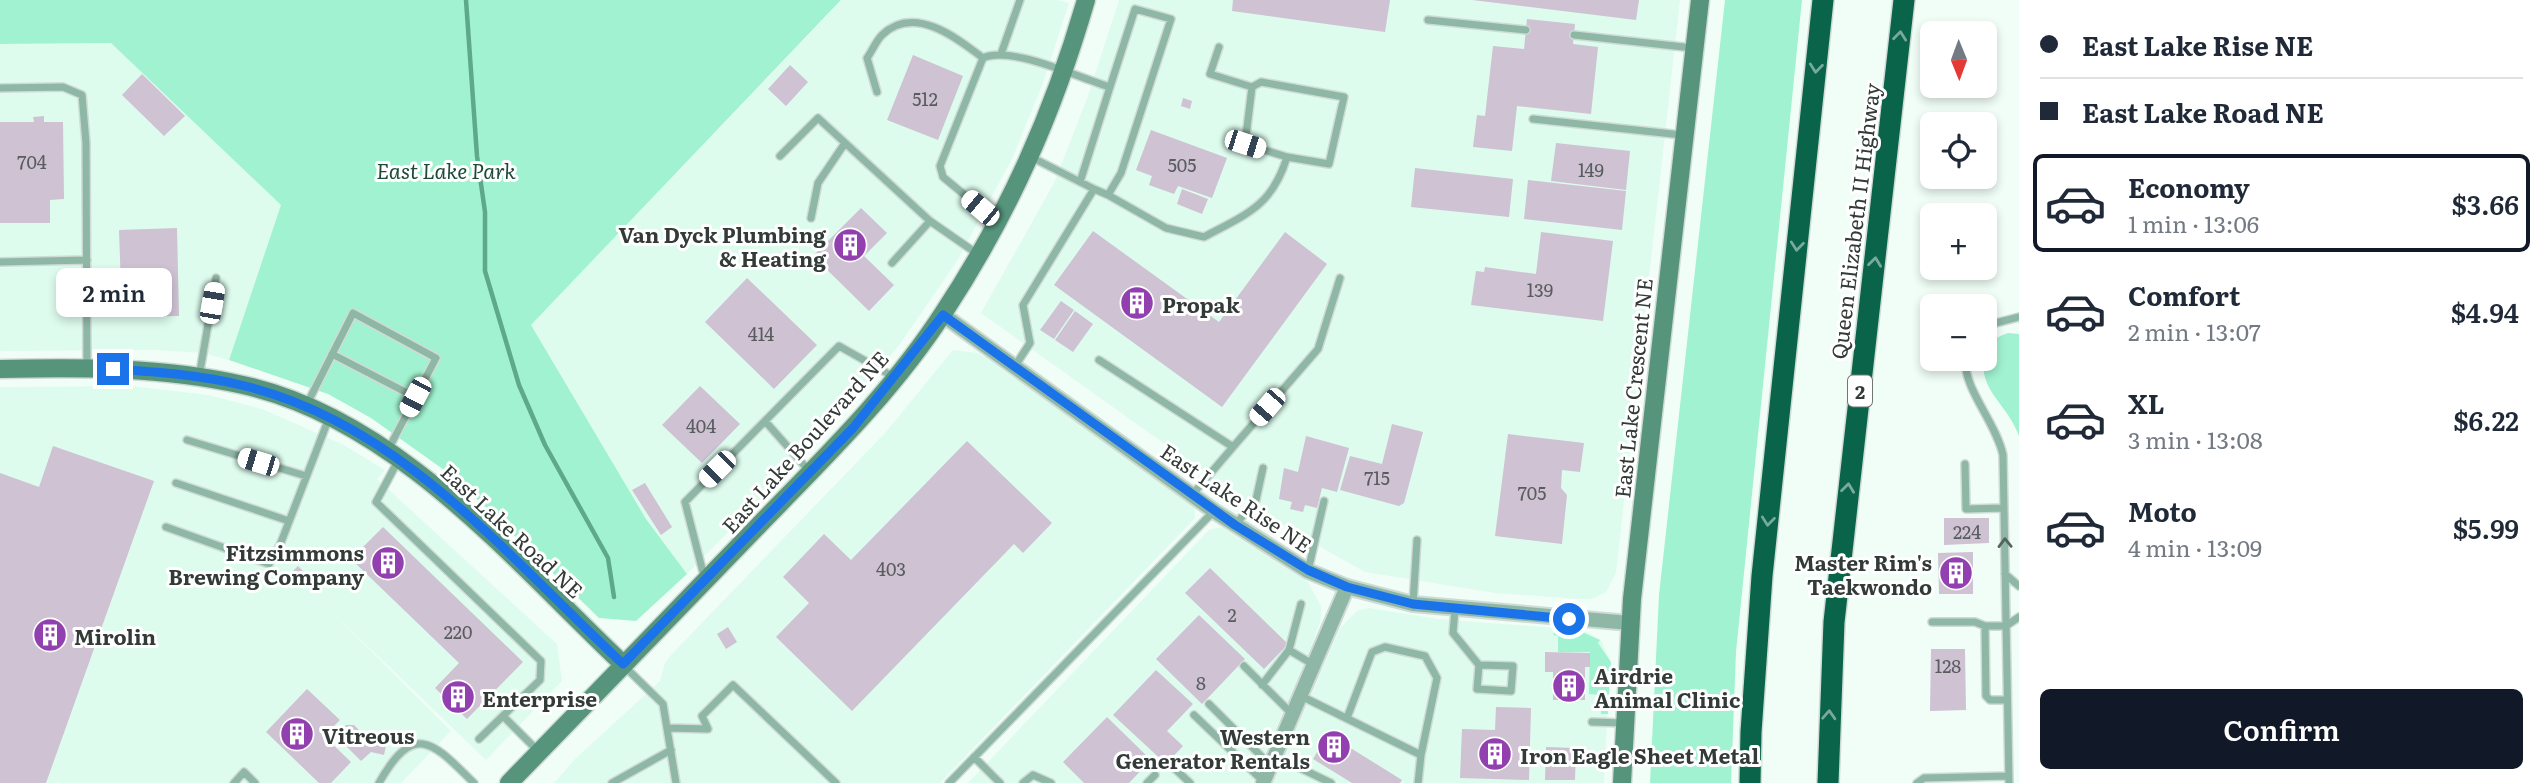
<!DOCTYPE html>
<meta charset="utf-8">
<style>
body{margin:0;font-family:Literata,serif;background:#f2f2f3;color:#1f2937;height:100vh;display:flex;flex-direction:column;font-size:26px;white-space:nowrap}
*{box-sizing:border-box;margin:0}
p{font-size:23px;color:#747a83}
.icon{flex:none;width:38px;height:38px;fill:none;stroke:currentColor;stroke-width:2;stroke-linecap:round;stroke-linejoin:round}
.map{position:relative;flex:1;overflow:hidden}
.drawer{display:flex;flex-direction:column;background:#fff;width:525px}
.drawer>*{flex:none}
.hud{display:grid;align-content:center;height:154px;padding:0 21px;background:#fff}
.needle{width:46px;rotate:179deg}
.fabs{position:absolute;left:1920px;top:21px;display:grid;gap:14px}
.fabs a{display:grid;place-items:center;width:77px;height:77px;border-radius:10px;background:#fff;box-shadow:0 4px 10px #0003;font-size:35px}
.end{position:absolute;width:32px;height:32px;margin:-16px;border:9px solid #1a73e8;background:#fff;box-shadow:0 0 0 4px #fff}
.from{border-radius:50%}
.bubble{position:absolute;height:49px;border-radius:10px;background:#fff;box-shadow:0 4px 10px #0003;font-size:23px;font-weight:600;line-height:49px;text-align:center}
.car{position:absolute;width:21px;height:42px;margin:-21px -10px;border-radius:9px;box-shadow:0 0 5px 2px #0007;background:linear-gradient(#fff 24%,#345 0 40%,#fff 0 76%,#345 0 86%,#fff 0)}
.hud b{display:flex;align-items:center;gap:24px;height:66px;font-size:26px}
.hud b+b{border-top:2px solid #e0e1e3}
.hud i{width:18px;height:18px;background:#1f2937}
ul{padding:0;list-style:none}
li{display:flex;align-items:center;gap:21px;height:98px;margin:0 14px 10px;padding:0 7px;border:4px solid transparent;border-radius:10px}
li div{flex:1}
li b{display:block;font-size:26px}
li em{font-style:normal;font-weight:600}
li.on{border-color:#111827}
li>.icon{width:63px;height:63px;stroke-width:1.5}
.cta{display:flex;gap:14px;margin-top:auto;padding:14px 21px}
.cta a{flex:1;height:80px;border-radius:10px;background:#111827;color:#fff;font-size:28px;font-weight:600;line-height:80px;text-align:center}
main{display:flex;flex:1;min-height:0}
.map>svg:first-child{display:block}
.built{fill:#ddfcee}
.green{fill:#a1f2d0}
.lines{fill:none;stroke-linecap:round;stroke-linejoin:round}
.stream{stroke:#5ea88b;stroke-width:4.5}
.building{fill:#cec2d3}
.lane-casing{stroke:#cfdbd5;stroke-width:10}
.street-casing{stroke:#cfdbd5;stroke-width:18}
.secondary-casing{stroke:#cfdbd5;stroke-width:21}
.highway-casing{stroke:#cfdbd5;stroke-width:24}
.lane{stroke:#8eb7a5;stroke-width:7}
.street{stroke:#8eb7a5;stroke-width:14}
.secondary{stroke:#56957c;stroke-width:18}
.highway{stroke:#096449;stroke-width:21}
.oneway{stroke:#78aa9b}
.oneway2{stroke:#53665e}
.route{stroke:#1a73e8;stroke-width:9}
.labels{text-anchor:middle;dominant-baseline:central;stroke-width:6;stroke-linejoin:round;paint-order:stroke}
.number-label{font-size:18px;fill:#5a5d5f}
.shield{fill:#fff;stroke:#707674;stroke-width:2}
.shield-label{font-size:19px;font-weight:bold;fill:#333b38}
.park-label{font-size:21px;font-style:italic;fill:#1e4a39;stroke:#fff}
.street-label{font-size:21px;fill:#333b38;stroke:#fff}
.poi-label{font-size:21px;font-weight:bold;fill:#333b38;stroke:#fff;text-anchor:start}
</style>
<main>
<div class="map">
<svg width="2019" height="783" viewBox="0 0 2019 783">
<rect width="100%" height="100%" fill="#f1fef8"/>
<path class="built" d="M842 0H1057L1069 3 1043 83 1013 157 957 261 900 344 831 427 687 574 646 519 531 325Z
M1119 0H1680L1616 573 1606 592 1592 599H1577L1495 593 1365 572 1297 534 1225 487 981 313 1054 183 1088 96Z
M111 43 282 205 229 360 202 353 156 350 0 351V44Z
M953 350 978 353 988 359 1194 506 1195 518 940 783H554L576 758 660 681 665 663 672 654 885 433Z
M130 386 209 395 262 409 342 444 385 470 377 479 557 644 562 681 486 760 334 614 451 731 401 783H0V387Z
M1221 527 1308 582 1321 606V619L1310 650 1252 783H968L1209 530Z
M1369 608 1438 619 1582 630 1601 640 1610 661 1604 783H1273L1340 628 1357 611Z"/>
<path class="green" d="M0 0H841L531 325 646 519 687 574 636 621 599 618 454 477 371 418 328 394 229 360 281 205 111 43 0 44Z
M1725 0H1802L1736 652 1731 783H1650L1659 595Z
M2008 333 2019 334V436C2006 401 1978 392 1984 354 1987 342 1997 337 2008 333Z
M1556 629 1582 632 1600 640 1598 643 1611 662 1608 714H1601V695L1589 694 1590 652H1558V636L1553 635Z"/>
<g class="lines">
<path class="stream" d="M466 0 477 156 485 212V271L519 385 545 445 608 558 614 597"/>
</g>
<path class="building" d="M1233 0H1390L1385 32 1232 11Z
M1472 0H1639L1636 20Z
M1527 19 1575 24 1573 44 1598 47 1591 114 1517 106 1512 151 1473 147 1477 115 1485 116 1493 46 1524 49Z
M913 55 963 76 938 140 887 120Z
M790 65 808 82 786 106 768 89Z
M142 74 185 116 164 136 122 95Z
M1183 98 1192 101 1190 109 1181 106Z
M44 116V122H63L64 199 50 200V223H0V122H34L33 117Z
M1151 130 1227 158 1212 198 1178 186 1174 194 1149 185 1152 176 1136 170Z
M1556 143 1630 151 1626 190 1551 181Z
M1415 168 1513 179 1509 217 1411 207Z
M1528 180 1626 191 1622 230 1524 219Z
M1182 189 1208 199 1202 214 1177 204Z
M861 208 887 233 864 256 894 285 869 311 813 256Z
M177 228 179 316 122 317 119 230Z
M1093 231 1219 322 1285 232 1327 264 1222 407 1054 285Z
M1541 232 1613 241 1603 321 1471 305 1476 271 1484 272 1485 267 1536 274Z
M747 278 817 345 774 389 705 322Z
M1061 301 1074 310 1054 339 1040 330Z
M1075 311 1093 324 1073 352 1055 340Z
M700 386 740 424 702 463 662 425Z
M1392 424 1423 432 1404 503 1399 506 1340 490 1350 456 1382 464Z
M1508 434 1584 443 1580 472 1562 470 1561 488 1567 495 1562 544 1495 536Z
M1306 436 1349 448 1337 492 1322 488 1317 508 1305 505 1303 512 1290 509 1292 502 1279 499 1284 468 1298 472Z
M967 441 1052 523 1023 553 1014 544 852 711 776 637 809 603 783 577 824 534 851 560Z
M53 446 154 481 46 783H0V473L39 487Z
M645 483 672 527 661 535 632 490Z
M1944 518H1989V543L1944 545Z
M383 527 523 662 467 719 435 688 459 663 351 559Z
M1973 552V594H1939L1938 553Z
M298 566 303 571 297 577 292 572Z
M1210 568 1288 644 1264 669 1185 593Z
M1199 615 1245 659 1202 704 1156 659Z
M728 627 737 642 726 649 717 634Z
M1931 649H1965L1966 710 1930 711Z
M1545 652 1590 653V667H1585V700H1553V672H1545Z
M1156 670 1193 704 1167 731 1183 746 1166 764 1113 715Z
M307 689 340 720 324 736 351 762 331 783H319L266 732Z
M1496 707 1531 708 1529 780 1460 778 1462 729 1495 730Z
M1107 717 1151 760 1129 783H1084L1063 762Z
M346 725H354L372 743 386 746 384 755 371 752 361 761 336 736Z
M1328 734 1402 780 1400 783H1352L1313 759Z
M1546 747 1576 748 1575 780H1545Z"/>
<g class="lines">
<g class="lane-casing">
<path id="lane" d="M1428 20 1526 30
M1574 35 1693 48
M1001 54 1020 0
M1252 87 1261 82 1344 97 1329 164 1287 157
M0 88 63 87 82 95 86 143 87 368
M877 92 867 58C872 51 876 41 882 35 914 4 957 38 983 58
M1533 119 1682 135
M780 156 818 118 930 221
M1094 189 1108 195 1121 173 1171 19 1135 9 1110 87
M1108 195 1166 228 1204 237C1247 214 1272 206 1287 157L1245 144 1252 87 1210 74 1219 47
M811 218 818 183 845 143
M996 221 943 177 940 166 983 58C1011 45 1079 78 1110 87L1080 182
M0 262 87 260
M892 263 930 221 979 255
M1984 326 2019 317
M332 354 415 397
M1966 359C1962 387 1996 422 2003 455L2009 783
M1099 360 1233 447 1192 495
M1015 366 1030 343 1023 305 1094 189 1031 157
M199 377 216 278
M306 406 353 313 436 358 388 450
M765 421 810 472
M187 440 306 476
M1233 447 1318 349 1340 278
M399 459 376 502 541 661 540 680 479 739
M1965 464 1966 509 2004 508
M176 483 289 521
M1235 525 1256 500 1263 468
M166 527 269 564 280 545 329 418
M1308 571 1324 501
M2005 574 2019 586
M705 580 685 502 839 346 894 377
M1413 604 1417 540
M1455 609 1453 633 1479 665 1477 689 1511 691 1513 666 1479 665
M1932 622H1975L1985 626
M1289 650 1314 665
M623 665 663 704 676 783
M1244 666 1292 714
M1262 685 1289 650 1301 604
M1301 696 1421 755 1437 678 1425 656 1385 647 1372 652 1347 718
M2007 700H1990L1986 696 1985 626H2006L2019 617
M1209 704 1270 765
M1194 715 1263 781
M503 716 539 752
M1592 722 1624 723
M667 728 708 729 702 716 733 685 836 783
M1275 756 1331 783
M974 757 1000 783
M1172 766 1190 783
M234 783 244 772 255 783
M379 783C415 719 434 744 474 783
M612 783 671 750
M949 783 1214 511
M1023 783 1033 775 1051 783
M1147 783 1155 775
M1418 783 1421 755
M1917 783 1924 778 2009 776"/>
</g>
<g class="street-casing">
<path id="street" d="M943 315 1214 511 1308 571 1347 587 1413 604 1630 623
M1263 783 1347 587"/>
</g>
<g class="secondary-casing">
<path id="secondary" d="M0 369C81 367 163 367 243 385 397 419 513 560 623 664
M509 783C593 697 676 611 760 524 825 457 893 391 944 312 1009 213 1053 114 1086 0
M1622 783 1632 599 1700 0"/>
</g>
<g class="highway-casing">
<path id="highway" d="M1750 783 1751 732 1762 576 1823 0
M1828 783 1834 622 1904 0"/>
</g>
<use href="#lane" class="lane"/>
<use href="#street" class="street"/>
<use href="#secondary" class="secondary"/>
<use href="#highway" class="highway"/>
</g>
<defs><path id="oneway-chevron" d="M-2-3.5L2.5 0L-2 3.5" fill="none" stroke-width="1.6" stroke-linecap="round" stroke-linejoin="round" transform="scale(1.75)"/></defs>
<g class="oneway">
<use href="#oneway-chevron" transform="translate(1900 36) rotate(-84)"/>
<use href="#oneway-chevron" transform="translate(1816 68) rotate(96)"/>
<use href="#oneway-chevron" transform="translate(1797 246) rotate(96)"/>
<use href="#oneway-chevron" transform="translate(1875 262) rotate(-83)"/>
<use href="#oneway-chevron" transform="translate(1848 488) rotate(-83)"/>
<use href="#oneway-chevron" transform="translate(1768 521) rotate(96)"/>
<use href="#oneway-chevron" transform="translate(1829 715) rotate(-87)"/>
</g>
<use class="oneway2" href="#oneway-chevron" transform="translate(2005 543) rotate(-91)"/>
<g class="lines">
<path class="route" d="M113 369C157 372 202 375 245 386 403 425 509 558 623 664L853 428 943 315 1235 525 1308 570 1347 587 1413 604 1569 619"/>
</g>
<defs>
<g id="building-disc" transform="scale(1.75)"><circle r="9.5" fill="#9240af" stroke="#fff"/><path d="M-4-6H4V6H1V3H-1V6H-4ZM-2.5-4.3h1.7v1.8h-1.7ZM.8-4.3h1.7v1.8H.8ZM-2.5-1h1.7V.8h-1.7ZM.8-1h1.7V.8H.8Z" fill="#fff"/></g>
</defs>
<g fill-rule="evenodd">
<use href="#building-disc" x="850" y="245"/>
<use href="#building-disc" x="1137" y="303"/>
<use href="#building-disc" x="388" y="563"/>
<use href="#building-disc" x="1956" y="573"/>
<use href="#building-disc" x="50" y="635"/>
<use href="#building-disc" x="1569" y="686"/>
<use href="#building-disc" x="458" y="697"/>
<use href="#building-disc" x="297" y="734"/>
<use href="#building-disc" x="1334" y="747"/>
<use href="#building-disc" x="1495" y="754"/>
</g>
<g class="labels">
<g class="number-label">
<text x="925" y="98">512</text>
<text x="32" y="161">704</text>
<text x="1182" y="164">505</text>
<text x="1591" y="169">149</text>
<text x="1540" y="289">139</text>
<text x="761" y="333">414</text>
<text x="701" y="425">404</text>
<text x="1377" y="477">715</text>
<text x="1532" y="492">705</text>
<text x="1967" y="531">224</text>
<text x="891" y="568">403</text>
<text x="1232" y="614">2</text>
<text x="458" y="631">220</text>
<text x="1948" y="665">128</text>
<text x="1201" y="682">8</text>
</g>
<rect class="shield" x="1848" y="375.5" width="24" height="31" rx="5"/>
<g class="shield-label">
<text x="1860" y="391">2</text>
</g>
<g class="park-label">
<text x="446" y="169">East Lake Park</text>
</g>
<g class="street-label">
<text transform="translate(1854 221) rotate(-83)">Queen Elizabeth II Highway</text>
<text transform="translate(1632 388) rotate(-84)">East Lake Crescent NE</text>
<text transform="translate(804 441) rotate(-48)">East Lake Boulevard NE</text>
<text transform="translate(1237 497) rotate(34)">East Lake Rise NE</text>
<text transform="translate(513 530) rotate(43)">East Lake Road NE</text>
</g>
<g class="poi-label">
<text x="826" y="233" text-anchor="end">Van Dyck Plumbing<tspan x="826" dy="24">&amp; Heating</tspan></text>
<text x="1162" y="303">Propak</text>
<text x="364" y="551" text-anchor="end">Fitzsimmons<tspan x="364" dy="24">Brewing Company</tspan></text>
<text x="1932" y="561" text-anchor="end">Master Rim's<tspan x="1932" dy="24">Taekwondo</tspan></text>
<text x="74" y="635">Mirolin</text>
<text x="1594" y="674">Airdrie<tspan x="1594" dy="24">Animal Clinic</tspan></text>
<text x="482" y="697">Enterprise</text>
<text x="322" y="734">Vitreous</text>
<text x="1310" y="735" text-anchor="end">Western<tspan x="1310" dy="24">Generator Rentals</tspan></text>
<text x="1520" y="754">Iron Eagle Sheet Metal</text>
</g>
</g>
</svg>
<div class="fabs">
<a><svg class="needle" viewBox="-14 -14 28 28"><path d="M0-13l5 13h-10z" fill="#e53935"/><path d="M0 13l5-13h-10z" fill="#747a83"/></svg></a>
<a><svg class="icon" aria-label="locate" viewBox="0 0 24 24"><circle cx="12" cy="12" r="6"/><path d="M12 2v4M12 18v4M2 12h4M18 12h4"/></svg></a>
<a>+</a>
<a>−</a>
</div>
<i class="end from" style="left:1569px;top:619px"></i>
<i class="end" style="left:113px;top:369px"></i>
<div class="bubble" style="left:56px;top:268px;width:116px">2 min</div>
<i class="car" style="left:1245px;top:144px;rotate:108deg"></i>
<i class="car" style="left:980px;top:208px;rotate:310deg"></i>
<i class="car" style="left:212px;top:303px;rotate:10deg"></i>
<i class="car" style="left:415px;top:397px;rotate:208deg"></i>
<i class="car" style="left:1267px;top:407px;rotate:221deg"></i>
<i class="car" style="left:258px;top:462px;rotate:287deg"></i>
<i class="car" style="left:717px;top:469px;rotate:225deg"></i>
</div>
<section class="drawer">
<div class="hud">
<b><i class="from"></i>East Lake Rise NE</b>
<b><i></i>East Lake Road NE</b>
</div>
<ul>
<li class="on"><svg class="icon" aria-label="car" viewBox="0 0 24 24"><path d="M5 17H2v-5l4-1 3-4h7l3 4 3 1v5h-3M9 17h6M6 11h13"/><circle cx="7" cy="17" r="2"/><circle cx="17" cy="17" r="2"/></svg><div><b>Economy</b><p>1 min · 13:06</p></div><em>$3.66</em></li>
<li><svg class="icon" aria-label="car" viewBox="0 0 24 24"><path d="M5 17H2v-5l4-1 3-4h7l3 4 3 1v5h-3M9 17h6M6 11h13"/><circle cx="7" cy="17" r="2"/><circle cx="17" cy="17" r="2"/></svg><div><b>Comfort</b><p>2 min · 13:07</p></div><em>$4.94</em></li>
<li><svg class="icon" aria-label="car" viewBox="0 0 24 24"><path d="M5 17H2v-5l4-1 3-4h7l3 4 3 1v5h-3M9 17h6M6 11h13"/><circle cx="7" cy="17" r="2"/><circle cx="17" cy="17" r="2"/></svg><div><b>XL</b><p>3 min · 13:08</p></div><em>$6.22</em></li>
<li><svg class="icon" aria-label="car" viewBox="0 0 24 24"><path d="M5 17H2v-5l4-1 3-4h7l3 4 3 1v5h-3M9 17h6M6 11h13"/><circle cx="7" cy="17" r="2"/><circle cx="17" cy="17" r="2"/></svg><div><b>Moto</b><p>4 min · 13:09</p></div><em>$5.99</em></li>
</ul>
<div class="cta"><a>Confirm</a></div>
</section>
</main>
